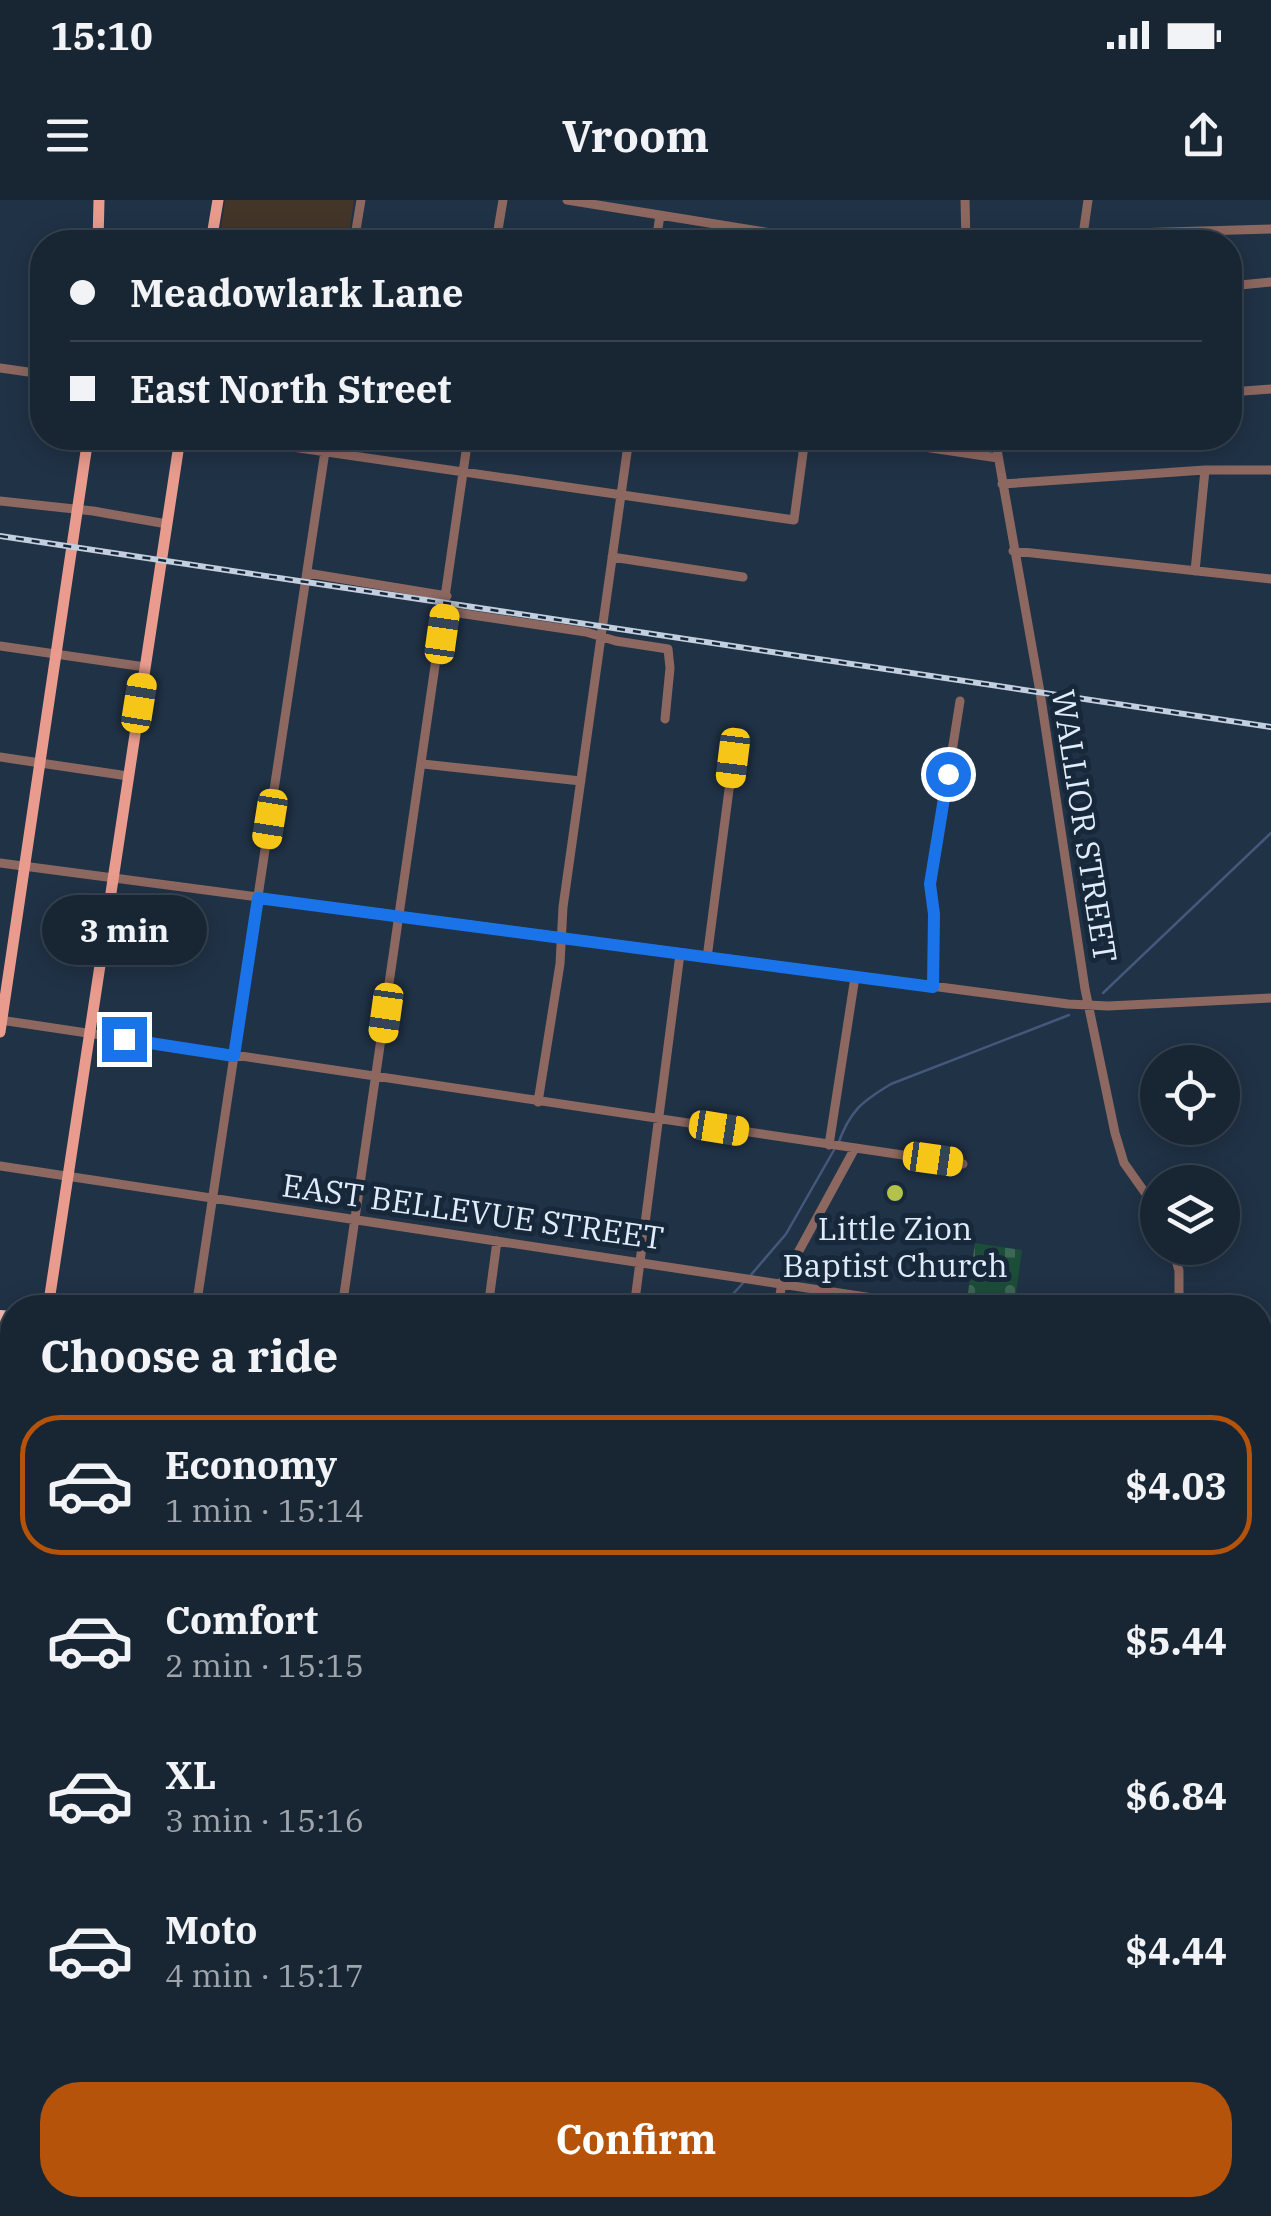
<!DOCTYPE html>
<meta charset="utf-8">
<style>
body{margin:0;font-family:"IBM Plex Serif",serif;background:#253240;color:#f1f3f6;height:100vh;display:flex;flex-direction:column;font-size:38px;white-space:nowrap}
*{box-sizing:border-box;margin:0}
p{font-size:32px;color:#9fa5ac}
.icon{flex:none;width:55px;height:55px;fill:none;stroke:currentColor;stroke-width:2;stroke-linecap:round;stroke-linejoin:round}
.map{position:relative;flex:1;overflow:hidden}
.drawer{position:absolute;left:0px;top:1095px;width:1272px;height:922px;display:flex;flex-direction:column;background:#182634;border-radius:40px 40px 0 0;box-shadow:0 5px 25px #0003,0 0 0 2px #36434f}
.drawer>*{flex:none}
.guide{position:absolute;left:30px;top:30px;width:1212px;height:220px;border-radius:40px;box-shadow:0 5px 25px #0003,0 0 0 2px #36434f;display:grid;align-content:center;height:220px;padding:0 40px;background:#182634}
.buttons{position:absolute;left:1140px;top:845px;display:grid;gap:20px}
.buttons a{display:grid;place-items:center;width:100px;height:100px;border-radius:50%;background:#182634;box-shadow:0 5px 25px #0003,0 0 0 2px #36434f;font-size:50px}
.end{position:absolute;width:45px;height:45px;margin:-22px;border:12px solid #1a73e8;background:#fff;box-shadow:0 0 0 5px #fff}
.from{border-radius:50%}
.bubble{position:absolute;height:70px;border-radius:35px;background:#182634;box-shadow:0 5px 25px #0003,0 0 0 2px #36434f;font-size:32px;font-weight:800;line-height:70px;text-align:center}
.car{position:absolute;width:30px;height:60px;margin:-30px -15px;border-radius:12px;box-shadow:0 0 8px 2px #0007;background:linear-gradient(#f5c518 24%,#345 0 40%,#f5c518 0 76%,#345 0 86%,#f5c518 0)}
.guide b{display:flex;align-items:center;gap:35px;height:95px;font-size:38px}
.guide b+b{border-top:2px solid #36434f}
.guide i{width:25px;height:25px;background:#f1f3f6}
ul{padding:0;list-style:none}
li{display:flex;align-items:center;gap:30px;height:140px;margin:0 20px 15px;padding:0 20px;border:5px solid transparent;border-radius:40px}
li div{flex:1}
li b{display:block;font-size:38px}
li em{font-style:normal;font-weight:800}
li.selected{border-color:#b45309}
li>.icon{width:90px;height:90px;stroke-width:1.5}
h2{padding:0 40px;font-size:45px;line-height:120px}
.primary-button{display:flex;gap:20px;margin-top:auto;padding:20px 40px}
.primary-button a{flex:1;height:115px;border-radius:40px;background:#b45309;color:#fff;font-size:40px;font-weight:800;line-height:115px;text-align:center}
.status{display:flex;justify-content:space-between;align-items:center;height:70px;padding:0 50px;background:#182634;direction:ltr}
.status svg{height:28px;fill:currentColor}
header{display:flex;justify-content:space-between;align-items:center;height:130px;padding:0 40px;background:#182634;font-size:45px;font-weight:800}
.map>svg:first-child{display:block}
.education{fill:#443529}
.cemetery{fill:url(#cemetery-stones)}
.lines{fill:none;stroke-linecap:round;stroke-linejoin:round}
.stream{stroke:#44587b;stroke-width:2.5}
.minor{stroke:#8d6860;stroke-width:9}
.major{stroke:#e99c8d;stroke-width:11}
.highway{stroke:#f5bdb2;stroke-width:12}
.rail-casing{stroke:#c3cfde;stroke-width:6}
.rail{stroke:#17283b;stroke-width:2.5;stroke-dasharray:8;stroke-linecap:butt}
.route{stroke:#1a73e8;stroke-width:12}
.poi-dot{fill:#b3c24b;stroke:#17283b;stroke-width:4}
.labels{text-anchor:middle;dominant-baseline:central;stroke-width:10;stroke-linejoin:round;paint-order:stroke}
.street-label{font-size:32px;fill:#e1ecfa;stroke:#17283b}
.poi-label{font-size:32px;fill:#e1ecfa;stroke:#17283b}
</style>
<div class="status"><b>15:10</b><svg viewBox="0 0 49 12"><path d="M0 12V9h3v3zM5 12V6h3v6zM10 12V3h3v9zM15 12V0h3v12zM26 1h20v11H26zM47 4h2v5h-2z"/></svg></div>
<header><svg class="icon" aria-label="menu" viewBox="0 0 24 24"><path d="M4 6h16M4 12h16M4 18h16"/></svg>Vroom<svg class="icon" aria-label="share" viewBox="0 0 24 24"><path d="M12 15V3M7 8l5-5 5 5M5 13v7h14v-7"/></svg></header>
<div class="map">
<svg width="1271" height="2016" viewBox="0 0 1271 2016">
<defs>
<pattern id="cemetery-stones" width="16" height="16" patternUnits="userSpaceOnUse" patternTransform="scale(2.5)"><rect width="16" height="16" fill="#1c4d38"/><path d="M2 7V4a2 2 0 0 1 4 0v3zM10 15v-3a2 2 0 0 1 4 0v3z" fill="#3d6756"/></pattern>
</defs>
<rect width="100%" height="100%" fill="#203246"/>
<path class="education" d="M225 0H354L348 42H219Z"/>
<path class="cemetery" d="M975 1043 1022 1050 1014 1107H966Z"/>
<g class="lines">
<path class="stream" d="M1103 793 1271 633
M838 944C850 911 861 902 891 884L1069 815
M750 1076 786 1034 834 950
M720 1108 744 1082"/>
<path class="minor" d="M567 0 827 42
M965 0 966 42
M354 42 361 0
M496 42 503 0
M656 42 660 15
M1082 42 1088 0
M1133 42 1132 33 1271 29
M1230 86 1271 82
M0 168 42 174
M1230 192 1271 189
M230 238 794 320 805 238
M864 238 998 258
M995 238 1040 492 1085 789 1115 933 1124 963 1158 1011
M1002 284 1205 270H1271
M0 301 93 311 167 324
M1013 351 1271 379
M612 357 743 377
M1195 371 1205 270
M307 373 447 396
M445 411 586 432 616 441 668 449 670 468 665 519
M0 446 145 467
M0 557 128 576
M423 564 581 581
M0 663 1068 804 1108 806 1271 798
M707 758 733 559
M933 787 934 714 931 684 960 501
M0 820 963 964
M538 902 560 764 563 707 629 238
M829 945 855 777
M0 966 939 1108
M1173 1048 1179 1071V1108
M196 1108 327 238
M342 1108 468 238
M488 1108 497 1041
M634 1108 680 754
M778 1108 782 1082 855 948
M1260 1592 1271 1594
M0 1630 12 1631
M1260 1640 1271 1689
M1260 1703 1271 1705
M1260 1818 1271 1820
M0 1865 12 1867
M1260 1990 1271 1992
M0 2002 12 2004
M19 2005 91 2016
M1019 2005 1090 2016
M208 2016 209 2005
M320 2016 322 2005
M518 2016 519 2005
M621 2016 623 2005
M760 2016 761 2005
M997 2016 999 2005
M1175 2016 1176 2005"/>
<path class="major" d="M98 42 99 0
M211 42 218 0
M0 832 88 238
M48 1108 180 238
M0 1429 12 1346"/>
<path class="highway" d="M0 1116 12 1117
M0 1264 12 1266
M1260 1306 1271 1308
M1260 1330 1271 1332"/>
<g class="rail-casing">
<path id="rail" d="M0 336 1271 527"/>
</g>
<use href="#rail" class="rail"/>
</g>
<g class="lines">
<path class="route" d="M124 839 234 856 258 698 933 787 934 714 930 684 948 574"/>
</g>
<circle class="poi-dot" cx="895" cy="993" r="10"/>
<g class="labels">
<g class="street-label">
<text transform="translate(1085 626) rotate(81)">WALLIOR STREET</text>
<text transform="translate(473 1011) rotate(8)">EAST BELLEVUE STREET</text>
</g>
<g class="poi-label">
<text x="895" y="1028">Little Zion<tspan x="895" dy="37">Baptist Church</tspan></text>
</g>
</g>
</svg>
<div class="buttons">
<a><svg class="icon" aria-label="locate" viewBox="0 0 24 24"><circle cx="12" cy="12" r="6"/><path d="M12 2v4M12 18v4M2 12h4M18 12h4"/></svg></a>
<a><svg class="icon" aria-label="layers" viewBox="0 0 24 24"><path d="M12 4l9 5-9 5-9-5zM3 14l9 5 9-5"/></svg></a>
</div>
<i class="end from" style="left:948px;top:574px"></i>
<i class="end" style="left:124px;top:839px"></i>
<div class="bubble" style="left:42px;top:695px;width:165px">3 min</div>
<i class="car" style="left:442px;top:434px;rotate:8deg"></i>
<i class="car" style="left:139px;top:503px;rotate:9deg"></i>
<i class="car" style="left:733px;top:558px;rotate:187deg"></i>
<i class="car" style="left:270px;top:619px;rotate:189deg"></i>
<i class="car" style="left:386px;top:813px;rotate:188deg"></i>
<i class="car" style="left:719px;top:928px;rotate:99deg"></i>
<i class="car" style="left:933px;top:959px;rotate:98deg"></i>
<div class="guide">
<b><i class="from"></i>Meadowlark Lane</b>
<b><i></i>East North Street</b>
</div>
<section class="drawer">
<h2>Choose a ride</h2>
<ul>
<li class="selected"><svg class="icon" aria-label="car" viewBox="0 0 24 24"><path d="M5 17H2v-5l4-1 3-4h7l3 4 3 1v5h-3M9 17h6M6 11h13"/><circle cx="7" cy="17" r="2"/><circle cx="17" cy="17" r="2"/></svg><div><b>Economy</b><p>1 min · 15:14</p></div><em>$4.03</em></li>
<li><svg class="icon" aria-label="car" viewBox="0 0 24 24"><path d="M5 17H2v-5l4-1 3-4h7l3 4 3 1v5h-3M9 17h6M6 11h13"/><circle cx="7" cy="17" r="2"/><circle cx="17" cy="17" r="2"/></svg><div><b>Comfort</b><p>2 min · 15:15</p></div><em>$5.44</em></li>
<li><svg class="icon" aria-label="car" viewBox="0 0 24 24"><path d="M5 17H2v-5l4-1 3-4h7l3 4 3 1v5h-3M9 17h6M6 11h13"/><circle cx="7" cy="17" r="2"/><circle cx="17" cy="17" r="2"/></svg><div><b>XL</b><p>3 min · 15:16</p></div><em>$6.84</em></li>
<li><svg class="icon" aria-label="car" viewBox="0 0 24 24"><path d="M5 17H2v-5l4-1 3-4h7l3 4 3 1v5h-3M9 17h6M6 11h13"/><circle cx="7" cy="17" r="2"/><circle cx="17" cy="17" r="2"/></svg><div><b>Moto</b><p>4 min · 15:17</p></div><em>$4.44</em></li>
</ul>
<div class="primary-button"><a>Confirm</a></div>
</section>
</div>
